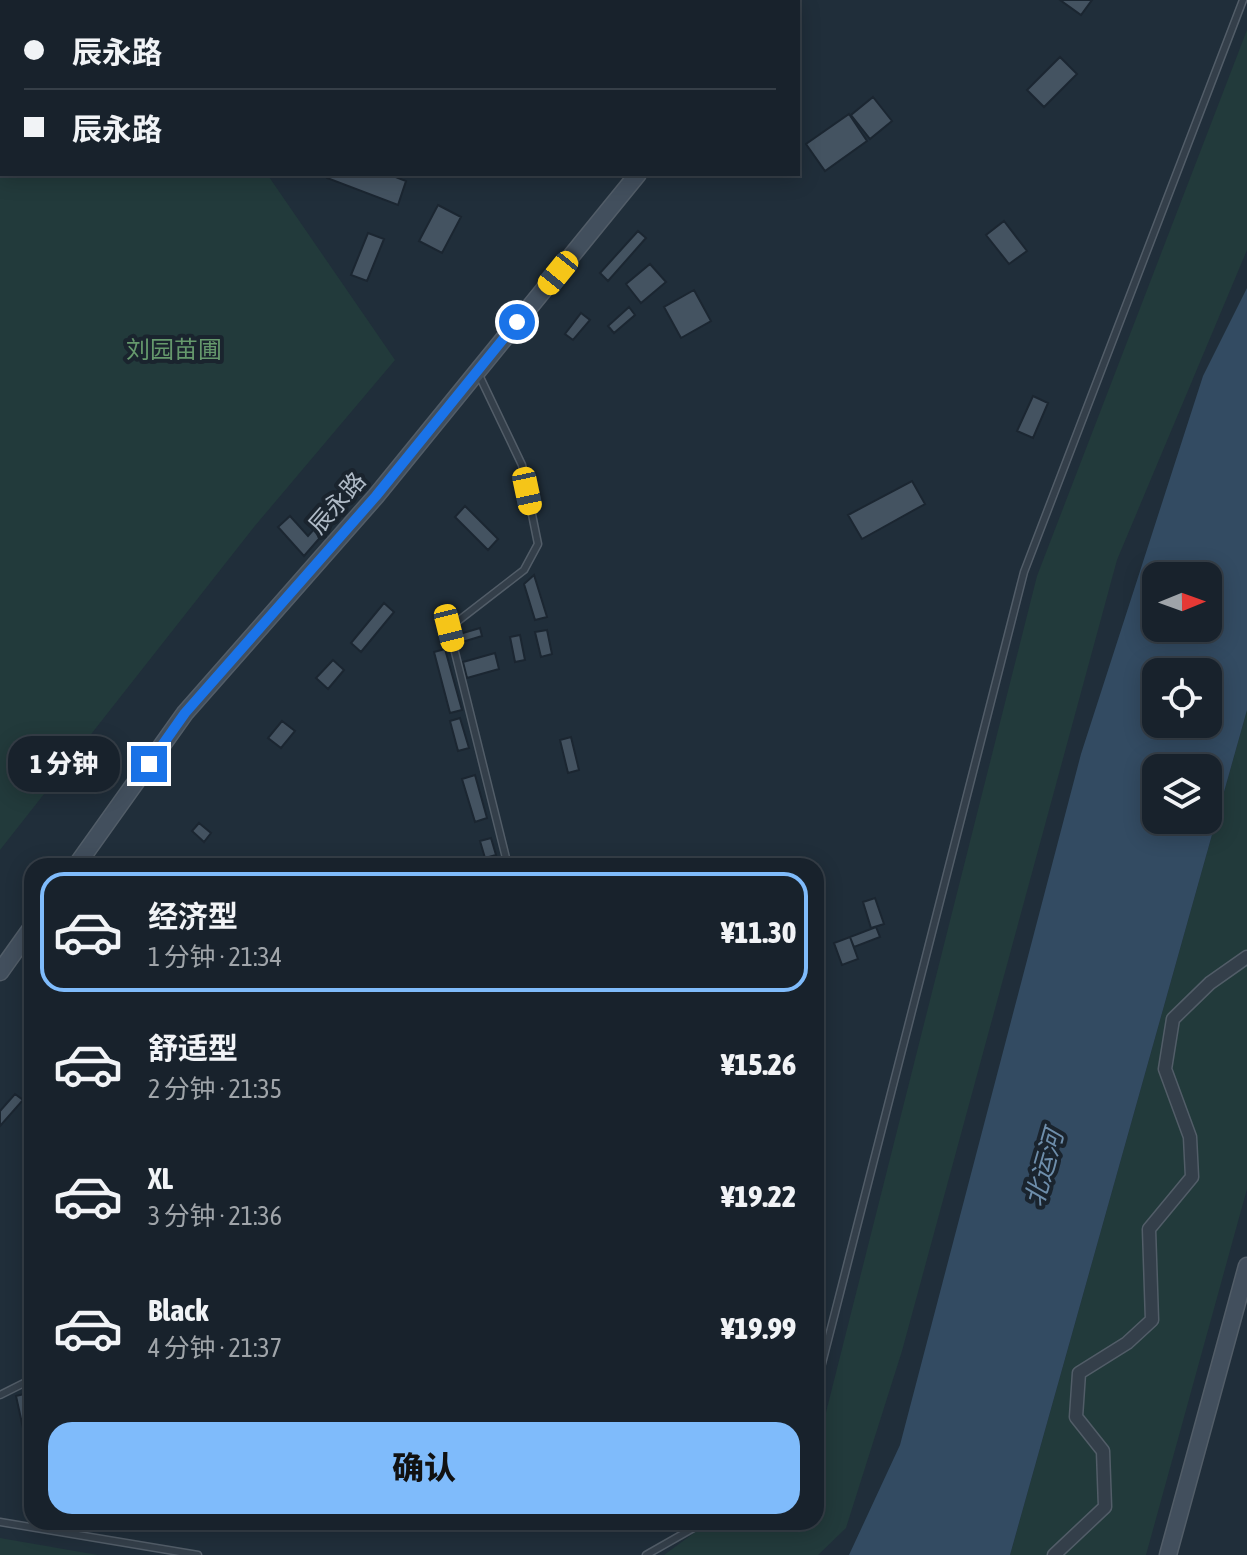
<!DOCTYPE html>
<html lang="zh">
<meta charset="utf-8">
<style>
body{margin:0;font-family:"Asap Condensed","Noto Sans SC",sans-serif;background:#252f38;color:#f1f3f6;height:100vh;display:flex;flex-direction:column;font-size:30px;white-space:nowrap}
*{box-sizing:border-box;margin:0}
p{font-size:26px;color:#9fa4a9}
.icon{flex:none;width:44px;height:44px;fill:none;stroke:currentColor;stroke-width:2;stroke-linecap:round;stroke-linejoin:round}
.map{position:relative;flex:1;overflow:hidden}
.side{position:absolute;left:24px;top:858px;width:800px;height:672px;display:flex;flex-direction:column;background:#18222c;border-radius:24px;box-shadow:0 4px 20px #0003,0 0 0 2px #363f48}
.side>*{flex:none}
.guide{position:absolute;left:0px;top:0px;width:800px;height:176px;box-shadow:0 4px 20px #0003,0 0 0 2px #363f48;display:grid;align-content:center;height:176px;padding:0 24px;background:#18222c}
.needle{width:52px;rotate:89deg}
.fabs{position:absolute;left:1142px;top:562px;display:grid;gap:16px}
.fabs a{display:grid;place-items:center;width:80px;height:80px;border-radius:16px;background:#18222c;box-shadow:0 4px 20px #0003,0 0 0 2px #363f48;font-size:40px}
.end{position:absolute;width:36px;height:36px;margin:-18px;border:10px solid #1a73e8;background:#fff;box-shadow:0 0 0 4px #fff}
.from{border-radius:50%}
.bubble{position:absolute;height:56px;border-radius:24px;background:#18222c;box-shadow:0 4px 20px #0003,0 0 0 2px #363f48;font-size:26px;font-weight:800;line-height:56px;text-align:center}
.car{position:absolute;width:24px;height:48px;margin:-24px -12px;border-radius:10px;box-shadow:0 0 6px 2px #0007;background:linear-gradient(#f5c518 24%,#345 0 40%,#f5c518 0 76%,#345 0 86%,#f5c518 0)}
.guide b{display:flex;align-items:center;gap:28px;height:76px;font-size:30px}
.guide b+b{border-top:2px solid #363f48}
.guide i{width:20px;height:20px;background:#f1f3f6}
ul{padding:14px 0 0;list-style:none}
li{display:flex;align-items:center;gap:24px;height:120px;margin:0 16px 12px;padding:0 8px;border:4px solid transparent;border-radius:24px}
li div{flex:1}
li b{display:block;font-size:30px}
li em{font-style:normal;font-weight:800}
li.active{border-color:#7fbbfb}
li>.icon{width:72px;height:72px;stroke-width:1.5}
.action{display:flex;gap:16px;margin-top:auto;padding:16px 24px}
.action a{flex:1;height:92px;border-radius:24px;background:#7fbbfb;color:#111;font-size:32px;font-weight:800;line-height:92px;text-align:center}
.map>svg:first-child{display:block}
.green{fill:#223a3b}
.water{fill:#334b62;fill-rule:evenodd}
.building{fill:#445361;stroke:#1b2631;stroke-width:2}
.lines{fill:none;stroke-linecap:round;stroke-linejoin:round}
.lane-casing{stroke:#525d68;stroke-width:9}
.street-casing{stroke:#525d68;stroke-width:15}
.secondary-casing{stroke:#525d68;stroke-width:19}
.lane{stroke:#343f4a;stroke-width:6}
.street{stroke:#343f4a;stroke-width:12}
.secondary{stroke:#424f5d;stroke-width:16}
.route{stroke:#1a73e8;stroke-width:10}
.labels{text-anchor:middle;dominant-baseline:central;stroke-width:8;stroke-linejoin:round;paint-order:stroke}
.park-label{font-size:24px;fill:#65986c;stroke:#1a242e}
.street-label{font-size:24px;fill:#afbac6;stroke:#1a242e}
.water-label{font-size:26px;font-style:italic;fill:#6e8eab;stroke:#1a242e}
</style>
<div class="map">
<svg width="1247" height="1555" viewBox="0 0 1247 1555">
<rect width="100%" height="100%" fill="#202e3a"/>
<path class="green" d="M0 0 150 2H2V174H267L395 360 254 527 0 850Z
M1247 30V250L1117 560 902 1351 846 1528 818 1555H664L709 1522H816V1443L819 1440 1037 576Z
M1247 710V1189L1146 1555H1010Z
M0 1538 98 1555H0Z"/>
<path class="water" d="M1247 288V710L1010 1555H849L900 1445 1081 754 1203 376ZM1156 576H1208V628H1156ZM1156 672H1208V724H1156ZM1156 768H1208V820H1156Z"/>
<path class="building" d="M1060 0H1092L1081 15Z
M1060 57 1077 74 1044 107 1027 90Z
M873 97 892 121 870 139 851 115Z
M849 114 867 141 825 171 806 144Z
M328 174H388L406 181 398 205 327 178Z
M438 205 461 217 442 253 419 241Z
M1004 221 1027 251 1009 264 986 235Z
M638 231 646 238 608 281 600 273Z
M368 233 384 239 367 281 351 275Z
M650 264 666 282 641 303 626 284Z
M694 290 711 321 681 338 664 307Z
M629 307 635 315 614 333 608 326Z
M581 313 590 320 573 340 565 334Z
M1033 396 1048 403 1033 438 1017 431Z
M912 481 925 504 862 539 848 515Z
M465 506 498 539 488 550 455 517Z
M290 516 308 536 324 518 332 524 304 556 278 527Z
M534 575 547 617 535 620 524 584Z
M384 603 394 612 361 652 351 643Z
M480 628 482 636 459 643 456 635Z
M547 630 552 654 541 657 535 632Z
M520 635 525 660 515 662 510 637Z
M445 649 462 710 450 713 434 652Z
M495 653 499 669 467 678 463 662Z
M333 660 344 670 328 689 316 678Z
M460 718 469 748 458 751 450 721Z
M282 721 295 731 281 748 268 738Z
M571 737 579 770 568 773 560 740Z
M475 775 487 818 475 822 462 779Z
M199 823 211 833 204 842 192 831Z
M491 838 496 855 485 858 480 841Z
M875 898 884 924 871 928 863 902Z
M876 927 880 937 854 947 850 937Z
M850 937 858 959 842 965 834 943Z
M15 1094 23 1100 0 1126V1111Z
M31 1256 32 1260V1297L23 1258Z
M28 1393 32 1410V1469L16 1396Z"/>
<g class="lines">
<g class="lane-casing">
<path id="lane" d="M479 375 522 465 538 544 524 570 449 628 508 866
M816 1387 1024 572 1243 0
M0 1395 32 1379
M0 1522 198 1555
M646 1555 704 1522"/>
</g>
<g class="street-casing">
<path id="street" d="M1054 1555 1105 1507 1103 1451 1076 1417 1079 1373 1127 1343 1152 1320 1149 1229 1192 1177 1190 1137 1165 1069 1173 1019 1210 983 1247 957"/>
</g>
<g class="secondary-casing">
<path id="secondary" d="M757 2 758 0
M76 866 185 713 376 496 638 174
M0 972 32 927
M1168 1555 1247 1266"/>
</g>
<use href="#lane" class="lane"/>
<use href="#street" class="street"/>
<use href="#secondary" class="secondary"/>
</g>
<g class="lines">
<path class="route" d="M149 764 185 713 376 496 517 322"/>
</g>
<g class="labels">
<g class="park-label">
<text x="174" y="349">刘园苗圃</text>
</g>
<g class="street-label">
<text transform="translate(337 503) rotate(-49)">辰永路</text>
</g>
<g class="water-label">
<text transform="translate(1044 1168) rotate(-74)">北运河</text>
</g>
</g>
</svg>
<div class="fabs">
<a><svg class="needle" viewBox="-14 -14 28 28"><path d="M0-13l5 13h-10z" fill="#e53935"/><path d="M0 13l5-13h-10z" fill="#9fa4a9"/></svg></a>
<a><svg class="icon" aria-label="locate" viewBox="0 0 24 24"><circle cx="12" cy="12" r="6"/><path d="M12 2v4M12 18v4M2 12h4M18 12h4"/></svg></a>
<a><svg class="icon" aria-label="layers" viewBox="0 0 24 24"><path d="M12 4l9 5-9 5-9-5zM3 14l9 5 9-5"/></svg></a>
</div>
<i class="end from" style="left:517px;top:322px"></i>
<i class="end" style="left:149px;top:764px"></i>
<div class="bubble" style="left:8px;top:736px;width:112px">1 分钟</div>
<i class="car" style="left:558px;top:273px;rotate:219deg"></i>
<i class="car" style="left:527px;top:491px;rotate:168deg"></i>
<i class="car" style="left:449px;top:628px;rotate:166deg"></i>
<div class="guide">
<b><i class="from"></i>辰永路</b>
<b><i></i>辰永路</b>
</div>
<section class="side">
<ul>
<li class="active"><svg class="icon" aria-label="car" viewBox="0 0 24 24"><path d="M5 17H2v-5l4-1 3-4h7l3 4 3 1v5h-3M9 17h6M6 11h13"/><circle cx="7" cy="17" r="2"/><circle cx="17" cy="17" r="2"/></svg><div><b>经济型</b><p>1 分钟 · 21:34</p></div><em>¥11.30</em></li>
<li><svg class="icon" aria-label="car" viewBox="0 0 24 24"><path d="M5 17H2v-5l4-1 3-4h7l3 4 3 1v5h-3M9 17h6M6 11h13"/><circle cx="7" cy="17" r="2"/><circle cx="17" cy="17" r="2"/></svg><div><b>舒适型</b><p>2 分钟 · 21:35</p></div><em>¥15.26</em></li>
<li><svg class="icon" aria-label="car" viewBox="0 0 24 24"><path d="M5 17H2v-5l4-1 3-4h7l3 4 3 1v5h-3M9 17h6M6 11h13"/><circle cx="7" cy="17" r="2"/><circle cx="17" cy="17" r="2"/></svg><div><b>XL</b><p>3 分钟 · 21:36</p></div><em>¥19.22</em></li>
<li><svg class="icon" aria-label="car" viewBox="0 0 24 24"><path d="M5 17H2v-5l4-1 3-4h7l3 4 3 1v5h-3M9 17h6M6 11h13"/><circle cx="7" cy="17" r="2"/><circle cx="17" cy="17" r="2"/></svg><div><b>Black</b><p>4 分钟 · 21:37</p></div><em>¥19.99</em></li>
</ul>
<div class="action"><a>确认</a></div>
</section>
</div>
